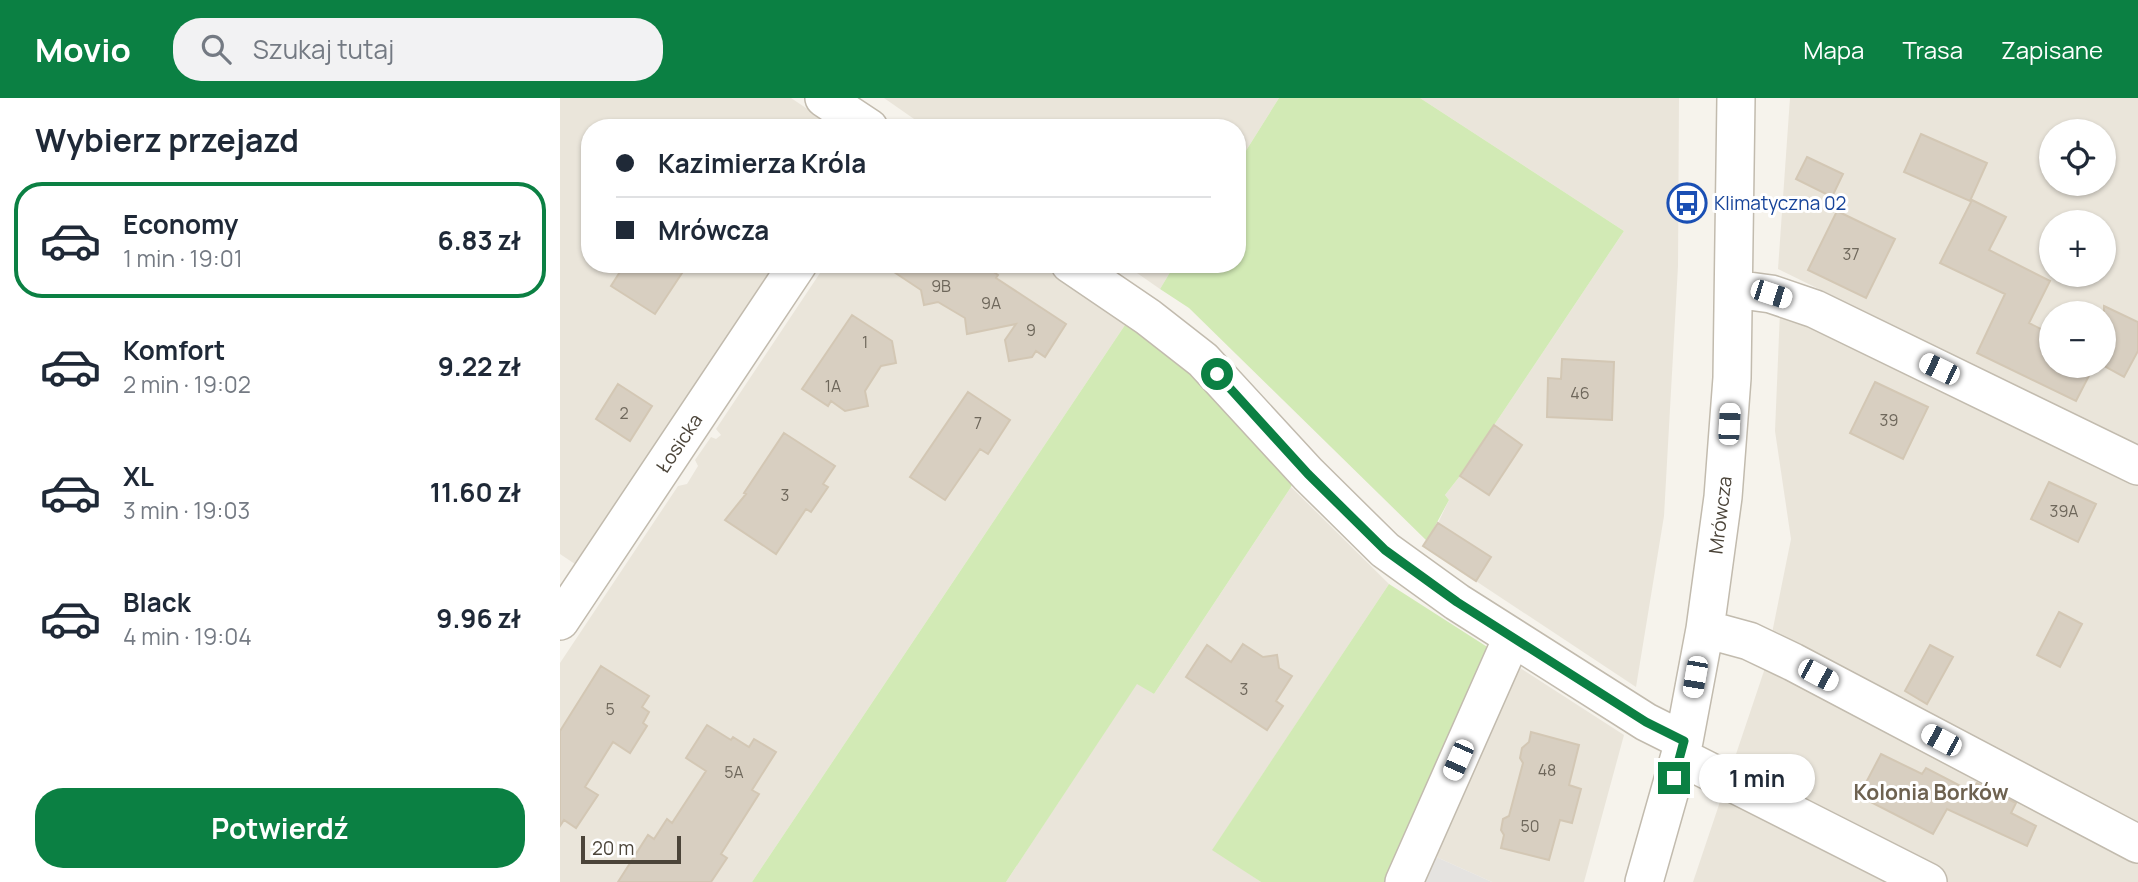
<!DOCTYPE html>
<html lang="pl">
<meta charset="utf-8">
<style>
body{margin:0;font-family:Manrope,sans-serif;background:#f2f2f3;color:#1f2937;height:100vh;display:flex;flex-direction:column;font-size:26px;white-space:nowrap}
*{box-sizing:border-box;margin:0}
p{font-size:23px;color:#747a83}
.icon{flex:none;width:38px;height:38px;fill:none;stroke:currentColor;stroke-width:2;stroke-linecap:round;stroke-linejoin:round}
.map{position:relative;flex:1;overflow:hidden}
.details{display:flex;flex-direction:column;background:#fff;width:560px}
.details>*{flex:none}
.top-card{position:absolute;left:21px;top:21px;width:665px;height:154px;border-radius:28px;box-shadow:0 2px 5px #0004;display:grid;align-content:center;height:154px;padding:0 35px;background:#fff}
.fabs{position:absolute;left:1479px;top:21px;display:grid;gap:14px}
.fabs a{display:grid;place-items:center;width:77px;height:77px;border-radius:50%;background:#fff;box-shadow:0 2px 5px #0004;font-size:35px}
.scale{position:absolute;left:21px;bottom:18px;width:100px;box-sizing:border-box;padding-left:7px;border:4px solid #4b4439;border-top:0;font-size:19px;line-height:24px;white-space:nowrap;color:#4b4439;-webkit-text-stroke:5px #fff;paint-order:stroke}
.end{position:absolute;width:32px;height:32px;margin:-16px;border:9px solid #0b8043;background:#fff;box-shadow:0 0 0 4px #fff}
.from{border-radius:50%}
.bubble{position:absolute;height:49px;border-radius:24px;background:#fff;box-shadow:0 2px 5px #0004;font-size:23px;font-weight:700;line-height:49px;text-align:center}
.car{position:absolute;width:21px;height:42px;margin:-21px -10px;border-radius:9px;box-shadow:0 0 5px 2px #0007;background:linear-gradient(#fff 24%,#345 0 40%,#fff 0 76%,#345 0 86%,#fff 0)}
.top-card b{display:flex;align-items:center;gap:24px;height:66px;font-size:26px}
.top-card b+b{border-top:2px solid #e0e1e3}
.top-card i{width:18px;height:18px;background:#1f2937}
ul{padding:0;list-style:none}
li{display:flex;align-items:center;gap:21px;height:116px;margin:0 14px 10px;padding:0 21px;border:4px solid transparent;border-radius:28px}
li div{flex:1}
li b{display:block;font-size:26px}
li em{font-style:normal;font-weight:700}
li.selected{border-color:#0b8043}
li>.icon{width:63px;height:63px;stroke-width:1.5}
h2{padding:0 35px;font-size:32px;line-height:84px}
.primary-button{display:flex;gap:14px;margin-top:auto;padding:14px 35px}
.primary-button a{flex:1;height:80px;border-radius:28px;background:#0b8043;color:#fff;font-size:28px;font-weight:700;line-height:80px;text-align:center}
header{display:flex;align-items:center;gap:42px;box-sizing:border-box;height:98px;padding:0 35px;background:#0b8043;color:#fff}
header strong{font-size:33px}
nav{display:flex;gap:38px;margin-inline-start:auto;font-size:24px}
.search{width:490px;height:63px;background:#f2f2f3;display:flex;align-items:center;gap:18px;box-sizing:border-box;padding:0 24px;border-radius:28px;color:#747a83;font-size:26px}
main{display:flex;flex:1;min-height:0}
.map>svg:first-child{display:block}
.residential{fill:#eae5da;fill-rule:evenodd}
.green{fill:#d2eab5}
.parking{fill:#e5e3e0}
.building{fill:#d8cfc1;stroke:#d3c7b4;stroke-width:2}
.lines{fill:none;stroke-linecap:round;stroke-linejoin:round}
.minor-casing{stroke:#c2bbae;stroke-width:40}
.minor{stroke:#fff;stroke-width:37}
.route{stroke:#0b8043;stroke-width:9}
.labels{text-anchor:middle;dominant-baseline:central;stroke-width:6;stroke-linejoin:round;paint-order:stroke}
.number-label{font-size:16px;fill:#6e675b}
.transit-label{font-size:19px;fill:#164399;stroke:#fff;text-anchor:start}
.street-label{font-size:19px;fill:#4b4439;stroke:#fff}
.neighbourhood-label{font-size:21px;font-weight:bold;fill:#6e6250;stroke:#fff}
</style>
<header>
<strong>Movio</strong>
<div class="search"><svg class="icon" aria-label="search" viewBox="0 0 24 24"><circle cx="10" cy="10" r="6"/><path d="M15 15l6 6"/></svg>Szukaj tutaj</div>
<nav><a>Mapa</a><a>Trasa</a><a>Zapisane</a></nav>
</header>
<main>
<section class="details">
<h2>Wybierz przejazd</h2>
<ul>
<li class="selected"><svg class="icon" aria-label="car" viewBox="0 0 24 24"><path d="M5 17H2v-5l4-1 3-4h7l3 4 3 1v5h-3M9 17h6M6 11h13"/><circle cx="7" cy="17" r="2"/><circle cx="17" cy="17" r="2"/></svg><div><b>Economy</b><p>1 min · 19:01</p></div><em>6.83 zł</em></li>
<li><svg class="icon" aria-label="car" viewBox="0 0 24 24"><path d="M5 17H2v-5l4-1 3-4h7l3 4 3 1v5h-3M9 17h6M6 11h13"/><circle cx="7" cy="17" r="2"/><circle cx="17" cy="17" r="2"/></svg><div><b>Komfort</b><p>2 min · 19:02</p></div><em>9.22 zł</em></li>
<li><svg class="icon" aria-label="car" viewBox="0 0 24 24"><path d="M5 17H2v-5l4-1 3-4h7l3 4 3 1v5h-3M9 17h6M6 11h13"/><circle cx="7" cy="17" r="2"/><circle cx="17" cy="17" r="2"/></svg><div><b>XL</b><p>3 min · 19:03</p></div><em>11.60 zł</em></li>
<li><svg class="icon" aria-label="car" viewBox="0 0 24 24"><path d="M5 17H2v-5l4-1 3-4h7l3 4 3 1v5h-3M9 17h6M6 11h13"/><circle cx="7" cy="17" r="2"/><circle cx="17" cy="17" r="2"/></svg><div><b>Black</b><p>4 min · 19:04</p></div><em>9.96 zł</em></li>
</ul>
<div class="primary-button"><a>Potwierdź</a></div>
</section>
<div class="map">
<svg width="1578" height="784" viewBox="0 0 1578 784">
<rect width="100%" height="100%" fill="#f6f3ec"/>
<path class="residential" d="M0 0H231L276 30H30V166H218L18 468 0 456Z
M324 0H719L677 67V30H367Z
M860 0H1119L1118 168 1104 418 1076 589 863 448 878 425 889 402 885 397 900 378 1064 133Z
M1230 0H1578V347L1218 171ZM1491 33H1544V86H1491ZM1491 124H1544V177H1491ZM1491 215H1544V268H1491Z
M266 166H480L549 213 548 215 565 227 192 784H0V565L118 388 127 386 138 368 135 362 151 339 156 341 161 337 156 331Z
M564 166H615L600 191Z
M1220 213 1578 386V784H1133L1205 570 1231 441 1215 333Z
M731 389 829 486 653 751 701 784H446L577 585 594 596Z
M957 568 1064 637 1024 784H932L874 758Z"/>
<path class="green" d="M719 0H860L1064 133 900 378 885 397 889 402 867 443 629 210 600 191 615 166H677V67Z
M565 227 615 260 734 379 731 389 594 596 577 586 446 784H192Z
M829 486 932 552 830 784H701L652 752Z"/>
<path class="parking" d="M874 758 932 784H862Z"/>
<path class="building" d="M1361 36 1427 65 1410 103 1344 74Z
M1247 59 1283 76 1272 99 1236 81Z
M1412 102 1446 119 1429 152 1490 183 1469 225 1491 236V268H1534L1516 303 1417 255 1445 196 1380 165Z
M1277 113 1335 141 1306 200 1248 172Z
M65 166H128L95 216 51 188Z
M322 166H422L438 177 436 180 506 226 485 259 476 253 472 259 449 263 445 242 456 226 407 236 405 220 378 204 364 207 361 192Z
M1544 208 1578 224V253L1564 279 1544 268Z
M292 217 332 243 336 265 321 268 305 293 308 308 285 313 271 303 268 308 242 291Z
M1002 261 1054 264 1052 322 987 319 988 280 1001 281Z
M1315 284 1368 309 1343 361 1290 335Z
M58 286 92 308 70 343 36 321Z
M408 294 450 322 428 356 420 351 385 402 350 379Z
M934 327 962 347 929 397 900 378Z
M224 335 275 368 263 386 268 389 251 414 246 411 216 456 165 422 186 396 184 395Z
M1489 384 1536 406 1518 444 1471 421Z
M878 425 931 459 916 483 863 448Z
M1499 514 1522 526 1500 569 1477 557Z
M683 546 703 559 717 557 719 570 732 578 716 603 723 608 707 632 626 579 647 547 671 564Z
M1370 547 1393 559 1367 606 1345 593Z
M41 568 89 598 82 609 89 614 83 625 87 628 70 655 53 644 25 689 38 697 16 730 4 722 0 728V633Z
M147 627 171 642 173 639 189 649 194 641 216 654 192 692 199 696 161 756 167 760 151 784H58L88 737 94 741 107 721 112 725 146 673 126 660Z
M971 634 1019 647 1009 687 1021 691 1012 725 1000 722 989 762 941 750 944 737 941 732 943 721 949 718 963 665 960 660 962 650 969 644Z
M1321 656 1362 676 1366 670 1412 694 1417 685 1456 705 1451 715 1476 728 1467 748 1387 711 1373 736 1299 698Z"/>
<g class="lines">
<g class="minor-casing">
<path id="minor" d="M264 0 309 30
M510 166 588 219 643 262 748 376 825 452 897 504 1086 624 1124 643
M1174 191 1211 196 1255 211 1578 368
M0 523 238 166
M1145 531 1189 543 1233 564 1578 746
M1121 659 1368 784
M844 784 952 540
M1084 784 1124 643 1145 531 1163 399 1172 280 1176 0"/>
</g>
<use href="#minor" class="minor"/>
</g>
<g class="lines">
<path class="route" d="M657 276 748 376 825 452 897 504 1086 624 1124 643 1114 680"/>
</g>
<defs>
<g id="bus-ring" transform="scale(2.0125)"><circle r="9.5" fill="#fff" stroke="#1a4fb4" stroke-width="1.5"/><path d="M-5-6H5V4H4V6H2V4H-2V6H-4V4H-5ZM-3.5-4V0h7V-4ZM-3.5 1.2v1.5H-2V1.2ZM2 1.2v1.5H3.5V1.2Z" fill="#1a4fb4"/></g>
</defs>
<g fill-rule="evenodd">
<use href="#bus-ring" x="1127" y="105"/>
</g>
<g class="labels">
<g class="number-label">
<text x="1291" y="156">37</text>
<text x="381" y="188">9B</text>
<text x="431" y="205">9A</text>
<text x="471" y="232">9</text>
<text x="305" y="244">1</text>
<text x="273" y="288">1A</text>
<text x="1020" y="295">46</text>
<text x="64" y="315">2</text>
<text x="1329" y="322">39</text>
<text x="418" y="325">7</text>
<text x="225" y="397">3</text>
<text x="1504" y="413">39A</text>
<text x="684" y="591">3</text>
<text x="50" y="611">5</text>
<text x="987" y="672">48</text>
<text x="174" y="674">5A</text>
<text x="970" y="728">50</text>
</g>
<g class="transit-label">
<text x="1154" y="105">Klimatyczna 02</text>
</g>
<g class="street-label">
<text transform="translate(119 345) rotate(-56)">Łosicka</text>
<text transform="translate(1160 417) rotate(-83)">Mrówcza</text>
</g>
<g class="neighbourhood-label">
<text x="1371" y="694">Kolonia Borków</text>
</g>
</g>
</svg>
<div class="fabs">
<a><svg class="icon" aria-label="locate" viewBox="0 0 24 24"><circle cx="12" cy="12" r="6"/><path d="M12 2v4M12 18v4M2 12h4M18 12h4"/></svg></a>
<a>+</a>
<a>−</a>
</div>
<div class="scale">20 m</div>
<i class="end from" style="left:657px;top:276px"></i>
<i class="end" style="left:1114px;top:680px"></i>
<div class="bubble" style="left:1139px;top:656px;width:116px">1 min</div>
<i class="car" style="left:1211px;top:196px;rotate:108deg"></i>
<i class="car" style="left:1379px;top:271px;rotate:296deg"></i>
<i class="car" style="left:1169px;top:326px;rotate:3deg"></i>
<i class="car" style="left:1258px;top:577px;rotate:118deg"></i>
<i class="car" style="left:1135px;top:579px;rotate:190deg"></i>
<i class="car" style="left:1381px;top:642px;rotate:298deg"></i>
<i class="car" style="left:898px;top:662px;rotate:204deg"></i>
<div class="top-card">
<b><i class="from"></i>Kazimierza Króla</b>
<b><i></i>Mrówcza</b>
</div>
</div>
</main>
